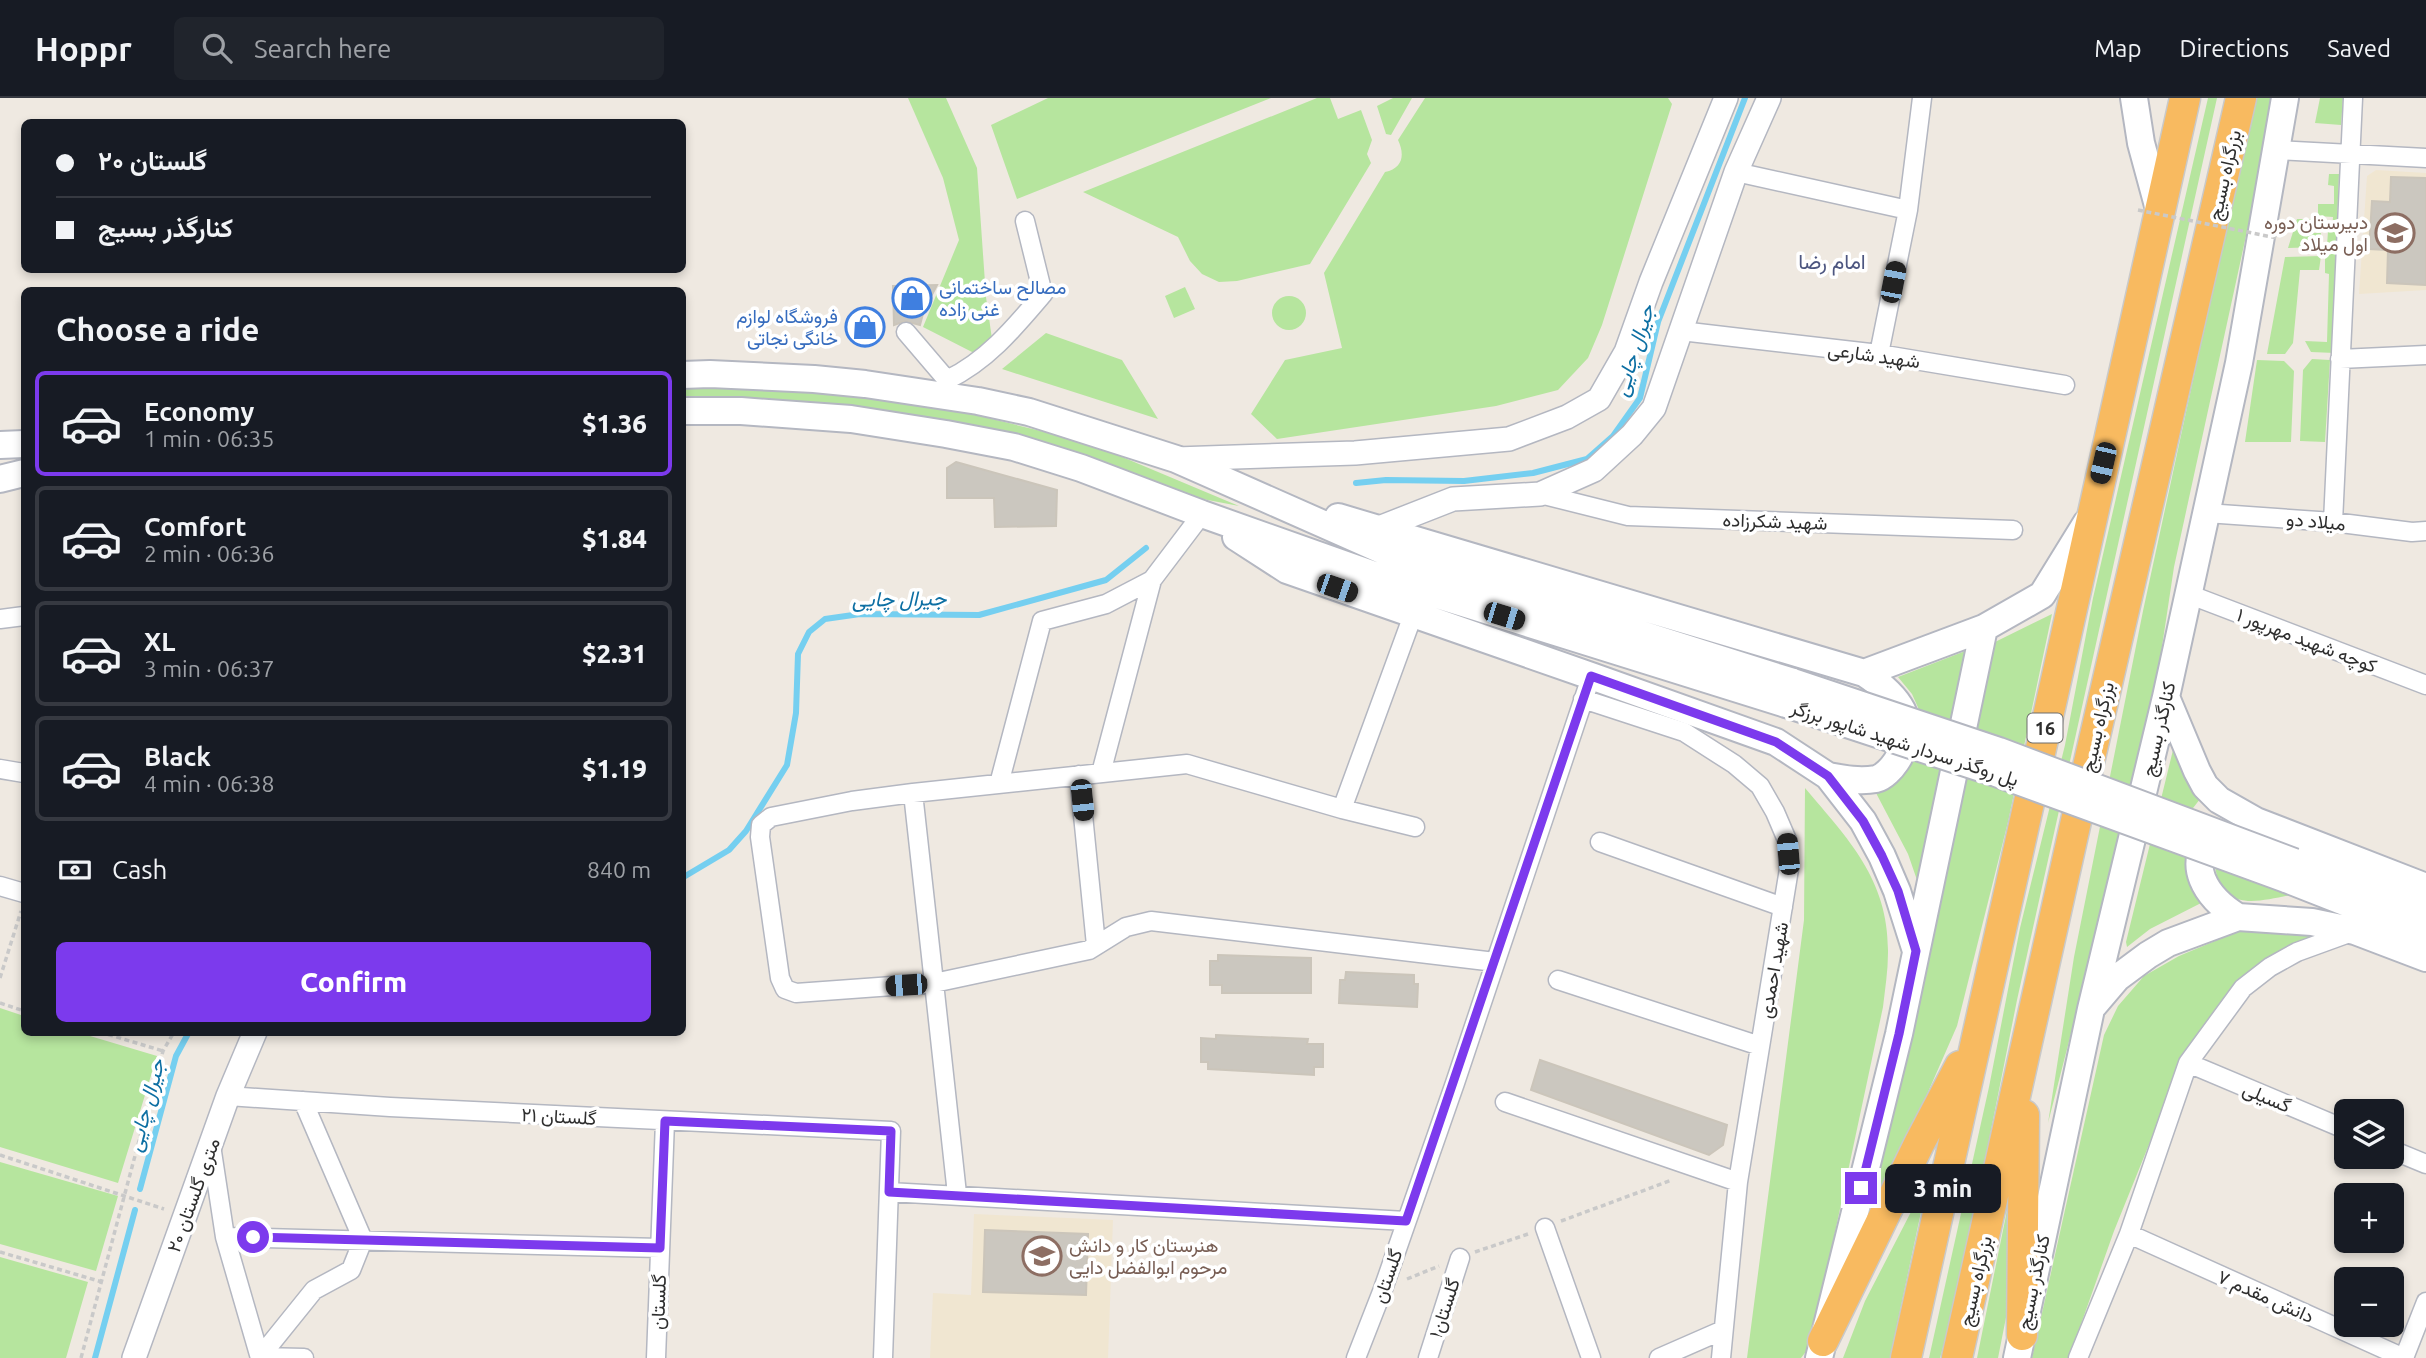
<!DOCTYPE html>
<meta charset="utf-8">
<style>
body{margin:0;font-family:Ubuntu,Vazirmatn,sans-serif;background:#20242c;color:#f1f3f6;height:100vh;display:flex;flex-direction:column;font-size:26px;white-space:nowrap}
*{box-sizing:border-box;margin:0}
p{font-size:23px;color:#9ea1a6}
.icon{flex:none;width:38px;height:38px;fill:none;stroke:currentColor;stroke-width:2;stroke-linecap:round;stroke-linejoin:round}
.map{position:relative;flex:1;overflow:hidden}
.drawer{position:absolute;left:21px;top:189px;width:665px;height:749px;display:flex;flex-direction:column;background:#171b24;border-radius:10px;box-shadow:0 4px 10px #0003}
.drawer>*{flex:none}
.hud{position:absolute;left:21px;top:21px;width:665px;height:154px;border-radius:10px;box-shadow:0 4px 10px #0003;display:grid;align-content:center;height:154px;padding:0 35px;background:#171b24}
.tools{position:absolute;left:2334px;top:1001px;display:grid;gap:14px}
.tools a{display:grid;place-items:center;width:70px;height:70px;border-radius:10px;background:#171b24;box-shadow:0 4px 10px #0003;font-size:35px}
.end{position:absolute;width:32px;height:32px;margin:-16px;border:9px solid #7c3aed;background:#fff;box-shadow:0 0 0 4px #fff}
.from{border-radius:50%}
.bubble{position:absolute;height:49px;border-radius:10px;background:#171b24;box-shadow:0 4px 10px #0003;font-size:23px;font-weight:800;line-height:49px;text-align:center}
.car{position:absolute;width:21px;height:42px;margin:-21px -10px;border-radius:9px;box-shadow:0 0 5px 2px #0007;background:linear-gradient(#222 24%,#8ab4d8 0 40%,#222 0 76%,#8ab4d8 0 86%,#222 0)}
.hud b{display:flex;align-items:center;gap:24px;height:66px;font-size:26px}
.hud b+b{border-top:2px solid #363941}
.hud i{width:18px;height:18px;background:#f1f3f6}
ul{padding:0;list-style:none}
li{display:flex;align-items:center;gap:21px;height:105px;margin:0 14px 10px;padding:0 21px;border:4px solid #363941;border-radius:10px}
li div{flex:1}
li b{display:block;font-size:26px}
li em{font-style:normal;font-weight:800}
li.active{border-color:#7c3aed}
li>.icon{width:63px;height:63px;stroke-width:1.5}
h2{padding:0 35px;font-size:32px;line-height:84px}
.pay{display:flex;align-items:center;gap:18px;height:77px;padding:0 35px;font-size:26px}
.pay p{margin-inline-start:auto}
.primary-button{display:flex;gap:14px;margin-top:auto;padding:14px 35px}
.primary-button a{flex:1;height:80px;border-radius:10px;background:#7c3aed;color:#fff;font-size:28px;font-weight:800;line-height:80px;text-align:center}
header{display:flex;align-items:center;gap:42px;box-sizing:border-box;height:98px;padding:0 35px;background:#171b24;border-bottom:2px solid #363941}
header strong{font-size:33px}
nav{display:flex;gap:38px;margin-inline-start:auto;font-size:24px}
.search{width:490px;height:63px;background:#20242c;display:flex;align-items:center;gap:18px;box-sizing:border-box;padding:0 24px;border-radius:10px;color:#9ea1a6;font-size:26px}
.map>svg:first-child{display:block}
.education{fill:#f0e6d1}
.green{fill:#b6e59e}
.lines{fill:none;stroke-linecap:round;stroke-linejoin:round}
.stream{stroke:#75cff0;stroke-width:6}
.building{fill:#cbc7bf;stroke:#cbc5ba;stroke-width:2}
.minor-casing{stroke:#b4b7c1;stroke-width:21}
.tertiary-casing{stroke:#b4b7c1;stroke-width:26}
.secondary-casing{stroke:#b4b7c1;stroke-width:30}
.trunk-casing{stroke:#c9c9c9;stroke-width:33}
.path{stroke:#c9c9c9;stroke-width:3.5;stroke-dasharray:5 3.5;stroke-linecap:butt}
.minor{stroke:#fff;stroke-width:18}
.tertiary{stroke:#fff;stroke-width:23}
.secondary{stroke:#fff;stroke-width:26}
.trunk{stroke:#f8ba60;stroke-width:30}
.secondary-bridge-casing{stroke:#b4b7c1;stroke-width:30;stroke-linecap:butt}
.path-bridge{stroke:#c9c9c9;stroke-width:3.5;stroke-dasharray:5 3.5;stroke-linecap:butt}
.secondary-bridge{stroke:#fff;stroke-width:26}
.route{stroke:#7c3aed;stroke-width:9}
.labels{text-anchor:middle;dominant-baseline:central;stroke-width:7;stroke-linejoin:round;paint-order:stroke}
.shield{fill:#fff;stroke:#6d6d6d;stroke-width:2}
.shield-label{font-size:18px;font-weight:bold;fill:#2e2e2e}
.street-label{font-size:19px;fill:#2e2e2e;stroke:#fff}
.education-label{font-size:19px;fill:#785e54;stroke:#fff;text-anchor:end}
.shop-label{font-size:19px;fill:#366cbe;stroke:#fff;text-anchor:start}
.neighbourhood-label{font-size:21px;fill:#4d5680;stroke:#fff}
.water-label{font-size:21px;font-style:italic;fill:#0d6fa3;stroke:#fff}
</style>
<header>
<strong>Hoppr</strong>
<div class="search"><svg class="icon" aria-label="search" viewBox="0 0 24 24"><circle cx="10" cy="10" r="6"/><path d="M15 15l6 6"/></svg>Search here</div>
<nav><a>Map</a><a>Directions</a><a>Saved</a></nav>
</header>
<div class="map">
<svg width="2426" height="1260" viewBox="0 0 2426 1260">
<rect width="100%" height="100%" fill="#efe9e1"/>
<path class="education" d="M2376 72 2426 75V192L2359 196 2367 78Z
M974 1116 1113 1122 1108 1260H930L933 1195 971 1197Z"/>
<path class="green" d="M908 0H946L977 70 986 199 992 241 974 255 923 229 959 142 943 80Z
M1048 0H1271L1017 101 991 27Z
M1317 0H1330L1338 21 1361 12 1372 42 1367 56 1371 65 1310 166 1237 183 1219 184 1202 176 1190 163 1178 139 1083 94Z
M1393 0H1412L1391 37 1386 36 1377 8Z
M1425 0H1668L1672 6 1602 227 1588 260 1558 292 1496 308 1277 341 1251 316 1285 262 1342 250 1324 175 1385 74C1403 70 1405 57 1398 42Z
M2208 0H2217L2017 902 1985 1062 1946 1239 1940 1260H1929L1989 989 2020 830 2065 647 2093 500Z
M2254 0H2276L2174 469 2150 628 2048 1025 2074 859 2143 513Z
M2320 0H2343L2341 27 2315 25Z
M2329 76H2339L2336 148H2327L2328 133H2332L2333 119 2318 118V106H2334V88L2328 87Z
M2297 121H2311L2312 135H2321L2320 149 2288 150Z
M2325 156H2338L2335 255 2311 254 2305 243 2327 244 2329 176 2325 175Z
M2321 158 2319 172H2300L2293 245 2285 256H2267L2285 159Z
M1185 189 1195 211 1174 220 1165 198Z
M1272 215a17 17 0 1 1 34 0a17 17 0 1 1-34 0Z
M1046 235 1122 262 1158 321 1002 271Z
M2312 261 2330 262 2325 344 2300 343 2303 272Z
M2257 262 2284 263 2294 273 2291 344H2245Z
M736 288 842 295 943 309 1041 333 1108 353 1239 408 1192 399 1103 365 683 301 682 289Z
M2052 516 2008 724 1957 928 1865 1138 1995 544Z
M1968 552 1917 782 1908 756 1876 695 1887 689 1920 614 1912 596 1898 579Z
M2173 652 2204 696 2186 719 2205 803 2150 831 2127 849 2126 844Z
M1805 690C1849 742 1889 782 1888 855 1888 873 1885 891 1883 909L1811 1247 1801 1260H1747L1804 822Z
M2215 767 2291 797C2257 804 2220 814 2215 767Z
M2289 829 2328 832 2288 849 2184 960 2114 1133 2069 1260H2032L2104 937 2118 908 2144 878 2179 858 2239 833Z
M0 910 24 918V934L80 935 157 958 118 1085 0 1049Z
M0 1064 118 1098 96 1173 0 1146Z
M1928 1081 1890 1260H1843L1865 1203Z
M2012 1088 2014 1179 1998 1260H1977Z
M0 1159 88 1184 66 1260H0Z"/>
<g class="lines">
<path class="stream" d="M1356 385 1386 382 1464 383 1533 375 1587 361 1613 338 1640 300 1658 224 1745 0
M682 780 729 752 746 733 787 667 796 615 798 556 809 534 825 521 860 516 979 517 1106 482 1146 450
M140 1091 176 958 189 934
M95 1260 135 1112"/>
</g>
<path class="building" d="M2391 79 2426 80V187L2387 185 2388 152 2369 151 2372 103 2390 104Z
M937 187 924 212 920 227 905 223 894 227 893 188Z
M956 364 1057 392 1056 428 995 429 994 400H947V370Z
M1218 857 1311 860V895H1222V887H1210V863H1218Z
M1346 874 1414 877V886H1418L1417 909 1339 905 1340 882H1345Z
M1216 937 1308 941 1307 946H1323V969H1314V977L1208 971V964H1201V940L1216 941Z
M1540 962 1727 1027 1723 1047 1709 1057 1531 992Z
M985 1132 1088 1136 1086 1197 983 1194Z"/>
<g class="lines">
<g class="minor-casing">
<path id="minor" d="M2276 52 2426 60
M1736 74 1908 112
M1681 233 1879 256 2065 287
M906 234 947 282
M1879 256 1908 112 1922 0
M2340 261 2426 257
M946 298 947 282C987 263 1015 229 1043 196L1025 123
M1540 396 1628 418 2013 432
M2206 415 2333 424 2412 434 2426 433
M2333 424 2353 0
M2188 496 2426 587
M0 521 24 518
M1583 601 1684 634 1734 666 1760 688 1775 714 1787 742 1789 771 1738 1084 1721 1260
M0 671 24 675
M1101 675 1152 482
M1079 677 1096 847
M999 686 1042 523 1106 506 1152 482 1202 416
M913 695 934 885 1089 852 1126 829 1151 823 1495 864
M1342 711 1415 729
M1600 744 1783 809
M0 788 24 795
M1558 882 1760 948
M2188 965 2347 1032
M228 998 390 1009 891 1033 883 1260
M1505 1004 1738 1084
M211 1047 225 1139 260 1260
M2392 1052 2426 1066
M889 1094 1406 1123
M957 1096 934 885 796 895 785 891 780 880 760 739 761 727 771 719 852 703 913 695 1187 666 1342 711 1413 517
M1545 1130 1591 1260
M2129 1136 2404 1260
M225 1139 660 1150
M260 1259 314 1192 351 1172 363 1142 303 1003
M260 1259 304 1260
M656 1260 665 1023
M1356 1260 1383 1191 1455 985 1587 591
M1428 1260 1460 1160
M1659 1260 1723 1232
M2078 1260 2129 1136 2188 965 2243 890 2270 869 2297 854 2352 834
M2404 1260 2426 1204"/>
</g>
<g class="tertiary-casing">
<path id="tertiary" d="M1176 361 1355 355 1509 341 1567 319 1599 301 1626 254 1651 184 1726 0
M1379 430 1453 401 1540 396 1594 372 1632 337 1654 310 1736 74 1769 0
M134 1260 228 998 255 934"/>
</g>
<g class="secondary-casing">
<path id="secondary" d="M2134 0 2141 45 2160 115
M682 277 710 276 814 281 865 286 978 303 1029 314 1176 361 1400 460 1793 584
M682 313H741L851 321 946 336 1014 349 1081 370 1202 416 1377 478 1786 606
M0 347 24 346
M0 381 24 375
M1338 419 1864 575 1984 530 2042 497 2087 424
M1236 439 1287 472 1591 578 1776 644 1828 678 1863 723 1882 758 1897 793 1916 853
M2166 599 2197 673 2205 688 2219 702 2256 723 2426 789
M1828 678C1844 681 1860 684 1876 681 1884 679 1892 670 1896 664 1923 624 1896 596 1864 575
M2215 735C2182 765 2207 800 2238 819
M2294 764 2426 814
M2286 781 2426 836
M2094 907 2117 880 2148 857 2168 845 2238 819 2312 824 2355 833 2426 860
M1819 1260 1899 936 1984 530
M2017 1260 2091 911 2166 599 2239 265 2285 0"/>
</g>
<g class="trunk-casing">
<path id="trunk" d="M2022 1237 2024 1017
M1823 1243 1919 1046 1960 968
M1906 1260 2185 0
M1957 1260 2090 660 2241 0"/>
</g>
<path class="path" d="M0 880 21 813
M0 905 24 913
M100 934 163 953
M0 1057 164 1111
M1561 1123 1672 1082
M0 1154 102 1184
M1475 1154 1528 1136
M1407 1181 1439 1168
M81 1260 163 953 174 934"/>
<use href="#minor" class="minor"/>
<use href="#tertiary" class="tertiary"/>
<use href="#secondary" class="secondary"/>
<use href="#trunk" class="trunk"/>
<g class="secondary-bridge-casing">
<path id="secondary-bridge" d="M1793 584 1999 653 2294 764
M1786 606 1996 675 2286 781"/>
</g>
<path class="path-bridge" d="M2138 112 2277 140"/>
<use href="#secondary-bridge" class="secondary-bridge"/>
</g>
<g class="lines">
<path class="route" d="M253 1139 660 1150 665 1023 891 1033 889 1094 1406 1123 1591 578 1776 644 1828 678 1863 723 1882 758 1898 793 1916 853 1899 936 1861 1090"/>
</g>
<defs>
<g id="school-ring" transform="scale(2.0125)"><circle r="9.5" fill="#fff" stroke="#8d6e63" stroke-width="1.5"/><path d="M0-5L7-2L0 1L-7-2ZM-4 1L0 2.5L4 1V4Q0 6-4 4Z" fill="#8d6e63"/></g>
<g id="shop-ring" transform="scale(2.0125)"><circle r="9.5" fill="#fff" stroke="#3f7fe0" stroke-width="1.5"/><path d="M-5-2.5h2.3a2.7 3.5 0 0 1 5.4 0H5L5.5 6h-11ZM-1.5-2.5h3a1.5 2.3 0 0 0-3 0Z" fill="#3f7fe0"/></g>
</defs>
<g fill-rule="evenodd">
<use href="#school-ring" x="2395" y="135"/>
<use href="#shop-ring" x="912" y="200"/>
<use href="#shop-ring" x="865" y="229"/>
<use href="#school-ring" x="1042" y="1158"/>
</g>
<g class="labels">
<rect class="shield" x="2027.5" y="615.5" width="35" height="29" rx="5"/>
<g class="shield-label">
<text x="2045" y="630">16</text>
</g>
<g class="street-label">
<text transform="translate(2224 77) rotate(-77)">بزرگراه بسیج</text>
<text transform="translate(1874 257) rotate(8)">شهید شارعی</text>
<text transform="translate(1775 423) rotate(2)">شهید شکرزاده</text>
<text transform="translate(2316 423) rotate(5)">میلاد دو</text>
<text transform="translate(2307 542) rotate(21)">کوچه شهید مهرپور ۱</text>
<text transform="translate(2097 629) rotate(-77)">بزرگراه بسیج</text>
<text transform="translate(2158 631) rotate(-77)">کنارگذر بسیج</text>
<text transform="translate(1905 645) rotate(18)">پل روگذر سردار شهید شاپور برزگر</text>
<text transform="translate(1773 872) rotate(-80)">شهید احمدی</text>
<text transform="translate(2267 999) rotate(23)">گسیلی</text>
<text transform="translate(559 1018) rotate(3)">گلستان ۲۱</text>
<text transform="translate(193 1097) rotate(-70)">۲۰ متری گلستان</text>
<text transform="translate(1387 1178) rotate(-71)">گلستان</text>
<text transform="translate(1975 1183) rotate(-77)">بزرگراه بسیج</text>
<text transform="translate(2033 1184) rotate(-78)">کنارگذر بسیج</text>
<text transform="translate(2266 1198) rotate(24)">دانش مقدم ۷</text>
<text transform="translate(658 1204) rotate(-88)">گلستان</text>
<text transform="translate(1444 1210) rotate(-72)">گلستان۱</text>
</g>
<g class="education-label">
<text x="2368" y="124">دبیرستان دوره<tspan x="2368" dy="22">اول میلاد</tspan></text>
<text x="1069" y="1147" text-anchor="start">هنرستان کار و دانش<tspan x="1069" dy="22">مرحوم ابوالفضل دایی</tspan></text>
</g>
<g class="shop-label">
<text x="939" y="189">مصالح ساختمانی<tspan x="939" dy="22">غنی زاده</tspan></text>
<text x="838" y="218" text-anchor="end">فروشگاه لوازم<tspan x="838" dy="22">خانگی نجاتی</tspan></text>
</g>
<g class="neighbourhood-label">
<text x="1832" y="163">امام رضا</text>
</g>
<g class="water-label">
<text transform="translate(1633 252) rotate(-73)">جیرال چایی</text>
<text transform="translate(899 500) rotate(-1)">جیرال چایی</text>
<text transform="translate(145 1007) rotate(-75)">جیرال چایی</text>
</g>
</g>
</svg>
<div class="tools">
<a><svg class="icon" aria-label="layers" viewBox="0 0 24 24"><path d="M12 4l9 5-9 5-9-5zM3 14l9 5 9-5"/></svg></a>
<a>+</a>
<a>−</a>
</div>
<i class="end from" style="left:253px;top:1139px"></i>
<i class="end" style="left:1861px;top:1090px"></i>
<div class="bubble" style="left:1885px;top:1066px;width:116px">3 min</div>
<i class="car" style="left:1893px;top:184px;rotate:11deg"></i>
<i class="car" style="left:2103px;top:365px;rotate:193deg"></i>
<i class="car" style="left:1337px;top:490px;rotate:109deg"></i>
<i class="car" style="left:1504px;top:518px;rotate:107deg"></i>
<i class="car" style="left:1082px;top:702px;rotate:174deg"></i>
<i class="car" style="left:1788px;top:756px;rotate:355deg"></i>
<i class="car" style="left:906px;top:887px;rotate:266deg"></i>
<div class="hud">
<b><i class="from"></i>گلستان ۲۰</b>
<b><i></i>کنارگذر بسیج</b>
</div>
<section class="drawer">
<h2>Choose a ride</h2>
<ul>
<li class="active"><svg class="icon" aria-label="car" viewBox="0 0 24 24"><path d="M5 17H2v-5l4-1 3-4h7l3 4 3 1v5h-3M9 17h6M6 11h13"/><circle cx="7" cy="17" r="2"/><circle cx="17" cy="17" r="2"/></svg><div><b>Economy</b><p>1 min · 06:35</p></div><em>$1.36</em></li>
<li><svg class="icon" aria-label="car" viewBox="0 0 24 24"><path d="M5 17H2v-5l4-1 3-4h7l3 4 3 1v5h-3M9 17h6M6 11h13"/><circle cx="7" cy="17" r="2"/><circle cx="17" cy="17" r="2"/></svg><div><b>Comfort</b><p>2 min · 06:36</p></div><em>$1.84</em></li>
<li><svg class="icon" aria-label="car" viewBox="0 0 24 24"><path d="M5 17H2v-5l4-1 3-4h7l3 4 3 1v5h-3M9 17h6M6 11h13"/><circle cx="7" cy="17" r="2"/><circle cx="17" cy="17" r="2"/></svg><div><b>XL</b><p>3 min · 06:37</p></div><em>$2.31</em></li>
<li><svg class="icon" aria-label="car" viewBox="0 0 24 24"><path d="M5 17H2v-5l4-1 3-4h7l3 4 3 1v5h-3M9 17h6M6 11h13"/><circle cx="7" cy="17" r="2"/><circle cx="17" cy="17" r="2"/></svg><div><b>Black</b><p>4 min · 06:38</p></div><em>$1.19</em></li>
</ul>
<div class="pay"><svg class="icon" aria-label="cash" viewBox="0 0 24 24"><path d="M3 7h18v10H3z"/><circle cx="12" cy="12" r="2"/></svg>Cash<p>840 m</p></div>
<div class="primary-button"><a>Confirm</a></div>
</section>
</div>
